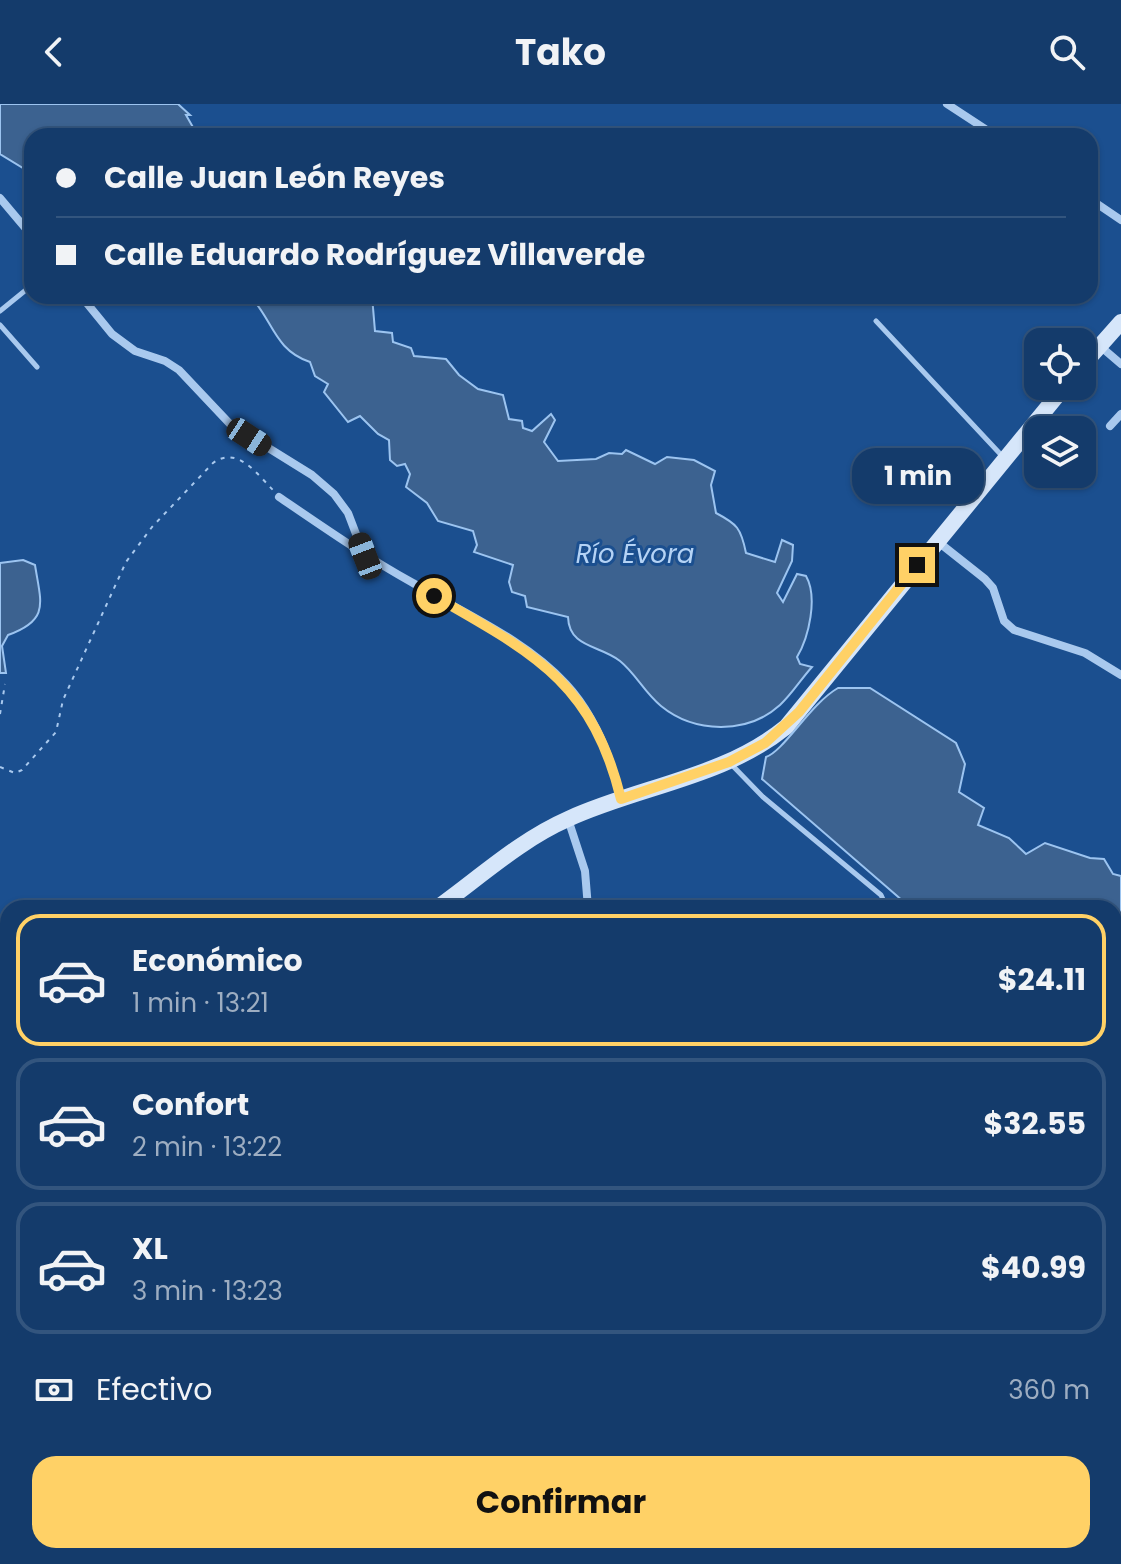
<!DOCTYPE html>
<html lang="es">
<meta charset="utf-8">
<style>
body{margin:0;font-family:Poppins,sans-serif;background:#214673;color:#f1f3f6;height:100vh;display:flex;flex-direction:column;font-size:30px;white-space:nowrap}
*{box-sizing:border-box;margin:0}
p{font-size:26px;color:#9dadc1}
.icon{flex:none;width:44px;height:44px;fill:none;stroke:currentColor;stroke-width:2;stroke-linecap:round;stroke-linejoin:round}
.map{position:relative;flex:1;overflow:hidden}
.side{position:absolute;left:0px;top:796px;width:1122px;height:664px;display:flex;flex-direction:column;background:#143b6b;border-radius:24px 24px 0 0;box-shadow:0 2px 6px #0004,0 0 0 2px #33557e}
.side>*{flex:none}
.top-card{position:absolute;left:24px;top:24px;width:1074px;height:176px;border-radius:24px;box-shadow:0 2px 6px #0004,0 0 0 2px #33557e;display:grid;align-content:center;height:176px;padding:0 32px;background:#143b6b}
.fabs{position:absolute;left:1024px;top:224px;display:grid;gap:16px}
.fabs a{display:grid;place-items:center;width:72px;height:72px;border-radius:16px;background:#143b6b;box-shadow:0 2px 6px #0004,0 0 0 2px #33557e;font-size:40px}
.end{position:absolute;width:36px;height:36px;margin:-18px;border:10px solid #ffd166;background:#111;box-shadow:0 0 0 4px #111}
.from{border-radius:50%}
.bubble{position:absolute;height:56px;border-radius:24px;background:#143b6b;box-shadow:0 2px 6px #0004,0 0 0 2px #33557e;font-size:26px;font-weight:700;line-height:56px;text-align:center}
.car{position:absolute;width:24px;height:48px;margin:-24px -12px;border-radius:10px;box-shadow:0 0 6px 2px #0007;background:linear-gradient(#222 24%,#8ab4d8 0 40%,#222 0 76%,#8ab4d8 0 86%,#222 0)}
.top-card b{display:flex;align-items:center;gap:28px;height:76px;font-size:30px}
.top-card b+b{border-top:2px solid #33557e}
.top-card i{width:20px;height:20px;background:#f1f3f6}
ul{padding:14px 0 0;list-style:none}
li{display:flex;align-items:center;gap:24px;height:132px;margin:0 16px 12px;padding:0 16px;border:4px solid #33557e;border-radius:24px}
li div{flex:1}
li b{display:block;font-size:30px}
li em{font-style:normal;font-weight:700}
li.selected{border-color:#ffd166}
li>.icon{width:72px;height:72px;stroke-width:1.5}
.pay{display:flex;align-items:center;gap:20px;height:88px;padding:0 32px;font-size:30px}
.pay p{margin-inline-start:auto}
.button{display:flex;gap:16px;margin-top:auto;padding:16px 32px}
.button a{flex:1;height:92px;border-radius:24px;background:#ffd166;color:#111;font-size:32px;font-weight:700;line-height:92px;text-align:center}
header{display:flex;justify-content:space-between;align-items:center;height:104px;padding:0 32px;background:#143b6b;font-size:36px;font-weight:700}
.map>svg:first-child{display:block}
.water{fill:#3c6290;stroke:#9cc4f0;stroke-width:2}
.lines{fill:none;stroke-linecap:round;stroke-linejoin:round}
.path{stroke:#a9c9ee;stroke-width:2;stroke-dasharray:4 6;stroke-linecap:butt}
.lane{stroke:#a9c9ee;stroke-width:5}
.street{stroke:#a9c9ee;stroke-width:8}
.secondary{stroke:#d6e6fa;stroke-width:16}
.route{stroke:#ffd166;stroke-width:10}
.labels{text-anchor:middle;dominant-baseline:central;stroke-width:6;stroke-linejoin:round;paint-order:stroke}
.water-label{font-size:26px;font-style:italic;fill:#b5d3f5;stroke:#1b4f8f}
</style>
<header><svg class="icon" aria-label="back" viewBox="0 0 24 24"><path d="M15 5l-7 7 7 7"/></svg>Tako<svg class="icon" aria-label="search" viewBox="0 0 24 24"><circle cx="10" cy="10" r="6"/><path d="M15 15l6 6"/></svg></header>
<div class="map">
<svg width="1121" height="1460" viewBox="0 0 1121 1460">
<rect width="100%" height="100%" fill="#1b4f8f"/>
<path class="water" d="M0 0H178L190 11H186L198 32H32V75L26 66 0 50Z
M250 192H372L375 227 392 229 393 238 411 244 414 252 446 255 459 271 478 285 503 291 509 315 522 317 523 324 532 327 551 310 555 316 544 338 558 357 596 355 609 349 622 350 626 346 655 360 667 353 694 356 715 367 711 381 716 409C737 420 741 424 746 449L775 458 782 436 793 441 792 457 777 489 783 498 797 470 806 472C818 493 809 533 797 553L800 560 812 563C801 575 792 590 780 601 747 631 694 629 661 602 644 588 636 570 620 557 600 541 569 544 568 513L527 503 525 492 512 488 509 478 513 461 474 448 477 441 473 427 438 417 427 399 406 383 410 370 405 360 397 362 390 356 389 336 378 330 360 312 348 318 324 288 328 280 315 272 310 258C274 246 273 216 250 192Z
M23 456 35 461C41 499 50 516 8 531L2 542 6 569H0V459Z
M838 584H870L956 639 965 660 959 688 984 704 978 721 1009 734 1026 750 1045 739 1090 754 1104 755 1113 770 1121 772V998L1114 989V804H911L762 675 766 653C784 647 810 600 838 584Z"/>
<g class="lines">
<path class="path" d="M0 610 5 580
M0 663 15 669 22 666 56 628 63 596 126 458 152 423 213 359C237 341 257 370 273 386
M1114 1014 1121 1020
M1114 1090 1121 1082"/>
<path class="lane" d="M0 207 32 181
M876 217 1004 354
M0 221 37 263
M730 659 763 693 881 791 887 804
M1114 1110H1121"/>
<path class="street" d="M947 0 996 32
M0 94 32 132
M1090 95 1121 116
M81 192 112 230 135 247 165 257 179 266 230 320 312 371 334 390 348 409 364 451
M1100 242 1121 260
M1110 322 1121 310
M279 393C323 423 366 453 413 479 463 509 526 536 566 580 595 611 611 654 621 694
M937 437 985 475 993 484 1004 517 1014 526 1085 549 1121 571
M568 715 585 767 588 804
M0 1124 8 1120
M1114 1183 1121 1189
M0 1199 8 1216
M1114 1285 1121 1279
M1114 1298 1121 1306
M0 1438 9 1460
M1114 1443 1121 1452
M113 1452 119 1459
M194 1452 196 1460
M274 1452 276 1460
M340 1452 347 1460
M486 1452 493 1460
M705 1452 711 1460
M846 1452 852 1460
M595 1460 604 1452
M917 1460 926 1452"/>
<path class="secondary" d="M1082 262 1121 218
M437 804C479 774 520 736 568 715 640 682 723 674 786 623L1065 282
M0 971 8 972
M973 1452 980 1460"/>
</g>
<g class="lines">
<path class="route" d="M434 492C533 549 592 577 621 695L729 658 765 639 799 608 917 461"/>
</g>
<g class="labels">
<g class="water-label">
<text x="635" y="450">Río Évora</text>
</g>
</g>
</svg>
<div class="fabs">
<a><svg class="icon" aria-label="locate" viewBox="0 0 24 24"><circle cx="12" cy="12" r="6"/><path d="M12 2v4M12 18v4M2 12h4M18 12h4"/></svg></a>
<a><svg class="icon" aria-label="layers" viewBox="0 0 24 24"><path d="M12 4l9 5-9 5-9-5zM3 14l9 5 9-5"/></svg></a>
</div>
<i class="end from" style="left:434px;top:492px"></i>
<i class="end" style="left:917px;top:461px"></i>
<div class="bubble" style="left:852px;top:344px;width:132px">1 min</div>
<i class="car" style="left:249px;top:333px;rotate:123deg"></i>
<i class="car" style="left:365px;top:452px;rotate:339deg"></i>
<div class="top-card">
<b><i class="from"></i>Calle Juan León Reyes</b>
<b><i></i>Calle Eduardo Rodríguez Villaverde</b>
</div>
<section class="side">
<ul>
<li class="selected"><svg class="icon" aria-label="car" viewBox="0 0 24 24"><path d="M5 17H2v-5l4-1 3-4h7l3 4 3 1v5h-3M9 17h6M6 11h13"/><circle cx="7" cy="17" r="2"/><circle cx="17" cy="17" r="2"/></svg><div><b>Económico</b><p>1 min · 13:21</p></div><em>$24.11</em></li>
<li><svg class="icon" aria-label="car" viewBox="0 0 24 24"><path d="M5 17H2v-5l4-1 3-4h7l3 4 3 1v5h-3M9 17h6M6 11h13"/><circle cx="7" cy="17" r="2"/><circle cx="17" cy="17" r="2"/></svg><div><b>Confort</b><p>2 min · 13:22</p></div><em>$32.55</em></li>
<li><svg class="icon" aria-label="car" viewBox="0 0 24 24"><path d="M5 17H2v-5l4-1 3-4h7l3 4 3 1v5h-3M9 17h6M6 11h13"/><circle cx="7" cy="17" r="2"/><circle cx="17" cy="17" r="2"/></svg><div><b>XL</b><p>3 min · 13:23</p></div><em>$40.99</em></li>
</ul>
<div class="pay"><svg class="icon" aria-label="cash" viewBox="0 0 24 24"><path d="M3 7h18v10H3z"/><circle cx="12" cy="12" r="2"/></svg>Efectivo<p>360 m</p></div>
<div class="button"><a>Confirmar</a></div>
</section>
</div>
